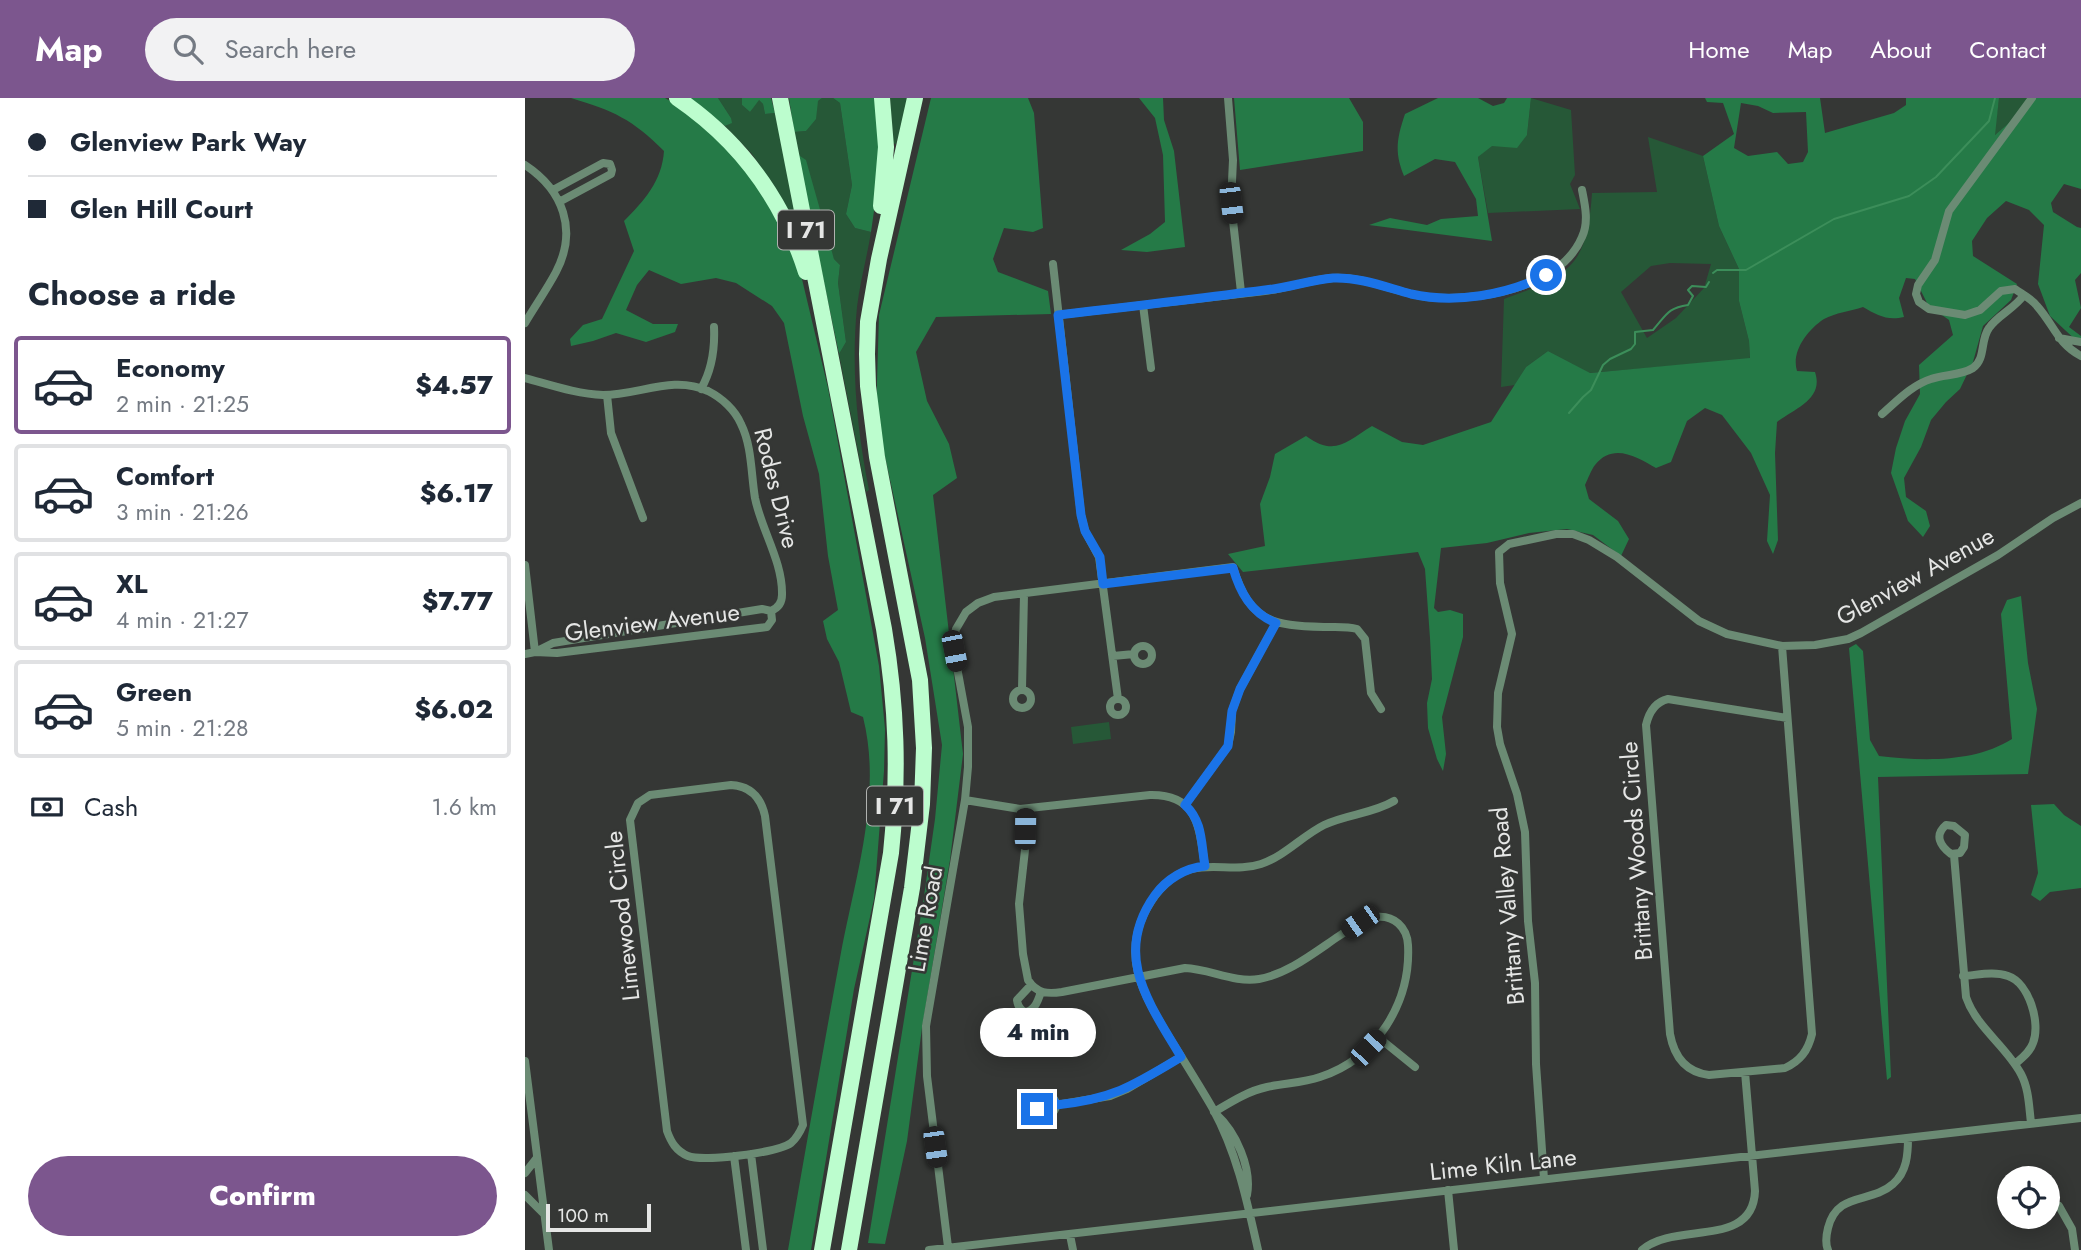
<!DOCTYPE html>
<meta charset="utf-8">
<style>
body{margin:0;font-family:Jost,sans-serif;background:#f2f2f3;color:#1f2937;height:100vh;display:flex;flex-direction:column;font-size:26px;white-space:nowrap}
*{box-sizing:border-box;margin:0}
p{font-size:23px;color:#747a83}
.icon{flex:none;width:38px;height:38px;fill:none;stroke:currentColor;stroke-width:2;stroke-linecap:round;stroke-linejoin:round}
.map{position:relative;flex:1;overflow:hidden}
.side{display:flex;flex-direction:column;background:#fff;width:525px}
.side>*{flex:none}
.top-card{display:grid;align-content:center;height:154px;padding:0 28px;background:#fff}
.tools{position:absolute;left:1472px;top:1068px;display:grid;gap:14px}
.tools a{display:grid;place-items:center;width:63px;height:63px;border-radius:50%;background:#fff;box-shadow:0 4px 18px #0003;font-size:35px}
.scale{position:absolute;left:21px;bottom:18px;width:105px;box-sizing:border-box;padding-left:7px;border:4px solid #e5e6e5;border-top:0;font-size:19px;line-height:24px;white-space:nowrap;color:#e5e6e5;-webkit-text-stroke:5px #353735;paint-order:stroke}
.end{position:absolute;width:32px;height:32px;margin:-16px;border:9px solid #1a73e8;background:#fff;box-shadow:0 0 0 4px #fff}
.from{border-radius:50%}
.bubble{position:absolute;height:49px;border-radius:24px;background:#fff;box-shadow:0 4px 18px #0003;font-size:23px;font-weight:800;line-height:49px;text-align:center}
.car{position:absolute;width:21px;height:42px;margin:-21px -10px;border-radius:9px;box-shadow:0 0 5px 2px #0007;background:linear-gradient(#222 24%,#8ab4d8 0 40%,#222 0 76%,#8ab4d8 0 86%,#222 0)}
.top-card b{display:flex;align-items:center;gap:24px;height:66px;font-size:26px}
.top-card b+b{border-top:2px solid #e0e1e3}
.top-card i{width:18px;height:18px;background:#1f2937}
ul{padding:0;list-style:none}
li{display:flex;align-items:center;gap:21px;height:98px;margin:0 14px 10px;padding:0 14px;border:4px solid #e0e1e3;border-radius:7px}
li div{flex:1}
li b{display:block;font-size:26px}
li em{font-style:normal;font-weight:800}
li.selected{border-color:#7c568e}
li>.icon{width:63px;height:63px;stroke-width:1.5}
h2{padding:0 28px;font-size:32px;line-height:84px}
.pay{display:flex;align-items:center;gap:18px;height:77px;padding:0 28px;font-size:26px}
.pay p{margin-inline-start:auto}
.primary-button{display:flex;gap:14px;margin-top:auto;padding:14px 28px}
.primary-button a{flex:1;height:80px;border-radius:42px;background:#7c568e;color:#fff;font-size:28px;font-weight:800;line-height:80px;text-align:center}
header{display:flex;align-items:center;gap:42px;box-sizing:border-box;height:98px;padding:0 35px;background:#7c568e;color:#fff}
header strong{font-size:33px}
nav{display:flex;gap:38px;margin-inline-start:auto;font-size:24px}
.search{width:490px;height:63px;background:#f2f2f3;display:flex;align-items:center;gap:18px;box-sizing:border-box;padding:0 24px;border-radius:38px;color:#747a83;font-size:26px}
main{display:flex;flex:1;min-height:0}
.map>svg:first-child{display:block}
.green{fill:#265837;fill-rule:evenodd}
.forest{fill:#257a47;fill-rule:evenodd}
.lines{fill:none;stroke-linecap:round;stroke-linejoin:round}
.stream{stroke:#3c8e5a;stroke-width:2}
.minor{stroke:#6b8b74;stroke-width:8}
.motorway{stroke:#bcfdce;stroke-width:16}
.route{stroke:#1a73e8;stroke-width:9}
.labels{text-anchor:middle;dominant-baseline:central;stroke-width:5;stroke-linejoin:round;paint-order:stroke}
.shield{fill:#353735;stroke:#b0b2b0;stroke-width:2}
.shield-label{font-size:23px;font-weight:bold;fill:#e5e6e5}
.street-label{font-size:24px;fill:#e5e6e5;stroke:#353735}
</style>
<header>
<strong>Map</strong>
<div class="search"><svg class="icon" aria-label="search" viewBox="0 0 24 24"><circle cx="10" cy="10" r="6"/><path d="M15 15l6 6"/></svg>Search here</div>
<nav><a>Home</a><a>Map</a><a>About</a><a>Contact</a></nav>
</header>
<main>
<section class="side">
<div class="top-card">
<b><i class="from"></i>Glenview Park Way</b>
<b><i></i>Glen Hill Court</b>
</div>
<h2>Choose a ride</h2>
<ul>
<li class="selected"><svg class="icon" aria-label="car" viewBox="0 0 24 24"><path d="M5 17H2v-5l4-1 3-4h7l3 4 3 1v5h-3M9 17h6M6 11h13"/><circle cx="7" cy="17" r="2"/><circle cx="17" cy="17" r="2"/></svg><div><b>Economy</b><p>2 min · 21:25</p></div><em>$4.57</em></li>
<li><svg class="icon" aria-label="car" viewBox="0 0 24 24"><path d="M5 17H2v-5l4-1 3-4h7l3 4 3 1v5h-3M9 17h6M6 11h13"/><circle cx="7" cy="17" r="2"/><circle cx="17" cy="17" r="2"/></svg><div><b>Comfort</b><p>3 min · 21:26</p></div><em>$6.17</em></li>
<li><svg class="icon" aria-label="car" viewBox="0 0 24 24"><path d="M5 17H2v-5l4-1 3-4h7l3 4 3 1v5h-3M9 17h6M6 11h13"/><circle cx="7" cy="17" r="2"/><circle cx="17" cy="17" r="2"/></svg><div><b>XL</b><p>4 min · 21:27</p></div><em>$7.77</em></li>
<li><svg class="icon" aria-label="car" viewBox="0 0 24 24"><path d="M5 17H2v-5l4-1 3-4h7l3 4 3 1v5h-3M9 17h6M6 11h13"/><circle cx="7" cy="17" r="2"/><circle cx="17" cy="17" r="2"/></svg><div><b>Green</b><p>5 min · 21:28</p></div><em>$6.02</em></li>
</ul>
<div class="pay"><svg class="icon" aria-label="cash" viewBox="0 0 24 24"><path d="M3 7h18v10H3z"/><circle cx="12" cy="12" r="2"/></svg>Cash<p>1.6 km</p></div>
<div class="primary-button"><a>Confirm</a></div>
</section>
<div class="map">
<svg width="1556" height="1152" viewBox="0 0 1556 1152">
<rect width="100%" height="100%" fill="#353735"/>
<path class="green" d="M193 0H217V7L225 14 233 1 238 6 240 16 250 15 277 137 273 138 238 72 227 56 200 28 206 25V20Z
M297 0H308L315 5 327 87 321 116 330 130 346 134C342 159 335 184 332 209 326 271 332 332 344 392L341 394 314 256 321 244 313 185 315 167 309 161 272 56 269 34 281 33 293 3Z
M365 0H383L384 4 371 46 368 45Z
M1006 0 1046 12 1050 77 1045 86 1055 111 963 115 953 59 966 47 1002 37Z
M1474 0H1510L1508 4 1469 38Z
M1123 39 1178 58 1194 128 1214 171V203L1224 243 1225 261 1064 275 1023 253 1001 269 990 287 976 289 979 201C1046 177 1062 168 1067 95L1132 94ZM1145 165 1186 166 1179 190 1151 220 1122 240 1096 194 1126 168Z
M584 624 586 641 548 646 546 629Z"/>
<path class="forest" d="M46 0H140L166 15 228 76 260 130 276 177 303 290 354 568 360 631 359 673 349 801 329 891 286 1152H263C280 1055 297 957 315 860 329 782 358 698 338 619L326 614 314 564 302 541 298 523 313 512 303 458 294 376 278 318 259 225 247 208 211 185 191 180 156 186 124 172 112 187 101 212 128 226H153L150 234 121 244 91 235 68 243 46 248 45 241 58 227 77 221 109 153 99 123C119 103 137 83 139 53 107 21 89 13 46 0Z
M165 0H193L206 20 207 25 200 28Z
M217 0H246L250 15 240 16 238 6 234 2 225 14 217 7Z
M264 0H297L293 3 291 21 281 33 269 34Z
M308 0H353C359 38 352 95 346 134L330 130 321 116 327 87 315 5Z
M406 0H503L509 15 518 130 508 134 479 130 468 161 473 174 523 193 526 216 411 219 391 254 402 303 424 346 432 380 408 397 438 656 425 762 397 930 382 1043 360 1146 343 1145 399 798 410 721 417 647 400 540 351 318 354 217Z
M614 0H638L639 22 649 53 660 149 622 154 596 152 625 136 640 124 638 57 630 20Z
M709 0H824L838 24V53L715 72Z
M913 0H953L968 8 979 5 982 0H1006L1002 37 992 50 967 48 953 59 967 143 844 127 865 120 902 127 916 121 953 118 951 101 930 64 910 61 879 78C869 54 872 40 880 16Z
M1180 0H1295L1300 35 1369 15 1381 7V0H1474L1470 37 1508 4 1510 0H1556V91L1539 86 1526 105 1528 114 1552 129 1556 130V175L1550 182 1556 210 1544 229 1556 238V247L1525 218 1513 186 1519 127 1504 112 1481 103 1462 120 1447 143 1448 158 1492 186 1486 202 1458 228 1448 264 1435 291 1421 304 1406 322 1396 349 1379 380 1381 399 1401 413 1405 428 1398 439 1383 423 1366 375 1371 350 1380 323 1395 296 1394 267 1428 237 1424 222 1403 207 1390 181 1381 180 1374 200 1379 219C1362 223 1352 217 1338 209 1326 213 1310 215 1299 221 1282 232 1266 254 1272 273L1290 274C1299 301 1271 310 1252 324L1250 355 1253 442 1248 456 1242 443 1245 397 1226 355 1197 317 1180 310 1162 323 1146 364 1131 370C1112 359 1088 344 1070 367 1066 372 1063 381 1060 387L1064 401 1093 423 1104 441 1096 458 1068 437 1042 431 1004 435 962 445 916 450 909 510 913 514 925 512 938 516V539L917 619 921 656 918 673 912 661 903 630 902 605 907 581 905 540 900 471 893 454 718 474 703 456 740 448 735 406 745 379 750 356 781 338C810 359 821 344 847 328L877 344 898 347 966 324 1001 269 1023 253 1065 275 1225 260 1224 243 1214 203V171L1194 128 1178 58 1209 36 1198 5 1182 4ZM1216 5 1233 8 1248 15 1281 14 1283 54 1278 64 1263 66 1252 54 1223 58 1209 50Z
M272 56 281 62 309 161 315 167 313 185 321 244 314 256Z
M1496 498 1503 565 1512 611 1503 676 1353 679 1366 979 1362 982 1324 550 1331 546 1338 553 1345 642 1354 658C1397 663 1449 665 1487 641L1476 516 1482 502Z
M1529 706 1539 717 1556 728V790L1525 794 1515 803 1506 797 1513 775 1506 707Z"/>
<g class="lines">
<path class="stream" d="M1188 175 1192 172H1221L1309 121 1384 98 1411 79 1464 23 1470 0
M1044 315 1058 299 1066 292 1078 267 1085 261 1106 251 1110 246V234L1128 232C1142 216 1143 210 1163 207L1168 198 1163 192 1167 188 1181 189 1184 184"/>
<path class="minor" d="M703 0 708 62 706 105 716 194
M1507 0 1424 113 1410 162 1393 187 1391 196 1394 204 1404 211 1440 217 1455 212 1476 193 1490 191C1497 196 1507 201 1512 208 1529 227 1532 245 1556 258
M0 67C38 92 53 132 31 174 22 191 10 208 0 225
M28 92 78 65 85 66 87 72 86 76 34 104
M528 166 556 417 560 433 574 459 593 601
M618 207 626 270
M533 217C602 209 671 201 740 193 762 190 785 182 808 180 841 178 870 195 902 199 951 204 1035 191 1057 139 1064 124 1060 107 1057 92
M1534 240 1556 244
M0 280C26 287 52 296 78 297 114 297 148 277 183 293 197 300 210 312 216 326 227 348 226 376 230 400 236 431 258 464 257 497 257 505 253 510 246 513
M176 291C187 272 190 251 189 229
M82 297 86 335 118 420
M1357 316C1372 303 1387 287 1406 281 1419 276 1435 278 1448 270 1461 261 1455 242 1464 230 1473 217 1489 211 1499 197
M0 467 10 554
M609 557a9 9 0 1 1 18 0a9 9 0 1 1-18 0Z
M1257 548 1287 936C1283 953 1275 963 1260 970L1184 977C1160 974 1149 958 1145 936L1121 627C1124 614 1130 604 1143 601L1262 620
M10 554 28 545 237 511 246 513
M0 556 10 554 32 555 242 529 247 522 246 513
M588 558 609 556
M497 591 499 496
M488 601a9 9 0 1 1 18 0a9 9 0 1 1-18 0Z
M585 609a8 8 0 1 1 16 0a8 8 0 1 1-16 0Z
M206 687C226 688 236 700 240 718L278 1027C275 1034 272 1040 266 1045 252 1055 178 1064 163 1058 151 1053 146 1044 142 1033L105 722 113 705 125 697Z
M440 702 495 711 625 697C674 696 674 731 680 768
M660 707 703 648 706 634 707 613 715 591 751 525
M501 711 500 752 494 806 498 856 503 882C512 896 523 896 537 894L660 870C685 871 709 885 734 881 763 876 790 854 814 838 826 830 836 820 851 819 869 817 882 829 883 847 886 905 851 961 795 979 778 985 760 985 742 989 723 993 706 1004 689 1014
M1421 727 1429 728 1440 737 1439 749 1435 755 1426 756C1415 748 1409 737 1421 727Z
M1429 757 1441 899C1451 929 1481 948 1496 976 1504 991 1504 1009 1506 1025
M1438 878C1453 877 1469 873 1483 878 1504 885 1516 925 1508 945 1505 954 1497 960 1490 966
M506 887 492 902C493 910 500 919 508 910 512 907 514 899 516 894
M853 939 890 969
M0 963 24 1152
M511 1007a10 10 0 1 1 20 0a10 10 0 1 1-20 0Z
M531 1007 585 998 602 991 656 959
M691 1016C711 1034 727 1070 722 1097
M226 1056 238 1152
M209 1058 221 1152
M0 1075 11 1061
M1019 1081 1011 966 1010 885 1003 823 1000 734 992 696 975 646 972 629 973 595 987 536 975 485 974 454 984 446 1031 436H1048L1064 442 1092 459 1174 523 1202 536 1257 548 1290 547 1323 541 1336 535 1473 457 1528 420 1556 405
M923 1092 929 1152
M0 1097 18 1115
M1534 1108 1547 1131 1550 1152
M545 1137 548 1152
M423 1149 402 978 401 928 440 702 443 669V629L429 553V540L431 531 441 514 453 505 469 499 708 469C724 523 747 528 799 529 810 529 822 528 832 531L840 541 846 595 856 611
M404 1152 1556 1020
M733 1152C722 1103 712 1055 688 1011 673 985 657 960 641 934 618 895 598 861 619 816 627 800 638 785 654 776 680 762 709 775 736 766 760 758 777 738 799 727 822 716 847 716 869 703
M1117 1152C1150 1123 1228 1151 1230 1093L1220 974
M1303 1152C1300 1145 1301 1138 1303 1130 1312 1093 1346 1106 1368 1086 1382 1074 1383 1056 1383 1040"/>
<path class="motorway" d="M152 0C215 43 258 102 281 174
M255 0 359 531C372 608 374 677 366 755L297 1152
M356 108 361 49 357 0
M324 1152 387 790 397 706 399 650 395 582 352 359 343 288 342 256 343 224 354 161 390 0"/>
</g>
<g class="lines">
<path class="route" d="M512 1011 513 1002 519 998 528 1001 531 1007C588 1001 608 988 656 959 624 905 587 857 630 797 642 781 660 770 680 768 676 746 678 723 660 707L703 648 707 613 715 591 751 525C726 515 715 494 708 470L578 486 575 459 560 433 556 417 533 217C602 209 671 201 740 192 763 190 785 182 808 180 835 179 860 189 886 196 930 206 982 197 1021 177"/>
</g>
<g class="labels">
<g class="shield">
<rect x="253" y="112.5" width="56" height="39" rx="5"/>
<rect x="342" y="688.5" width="56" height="39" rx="5"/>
</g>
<g class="shield-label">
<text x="281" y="132">I 71</text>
<text x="370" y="708">I 71</text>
</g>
<g class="street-label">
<text transform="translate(252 390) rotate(76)">Rodes Drive</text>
<text transform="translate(1390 478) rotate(-29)">Glenview Avenue</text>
<text transform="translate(127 524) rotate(-7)">Glenview Avenue</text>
<text transform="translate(1111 753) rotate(-94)">Brittany Woods Circle</text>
<text transform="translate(982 808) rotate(-95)">Brittany Valley Road</text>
<text transform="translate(97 818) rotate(-96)">Limewood Circle</text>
<text transform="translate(400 821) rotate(-80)">Lime Road</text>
<text transform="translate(978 1066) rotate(-6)">Lime Kiln Lane</text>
</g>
</g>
</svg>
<div class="tools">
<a><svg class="icon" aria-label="locate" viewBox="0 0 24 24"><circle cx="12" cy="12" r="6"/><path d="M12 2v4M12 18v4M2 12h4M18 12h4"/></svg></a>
</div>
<div class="scale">100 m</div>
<i class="end from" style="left:1021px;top:177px"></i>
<i class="end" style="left:512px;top:1011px"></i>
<div class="bubble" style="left:455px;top:910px;width:116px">4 min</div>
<i class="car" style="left:706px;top:105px;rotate:173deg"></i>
<i class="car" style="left:429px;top:553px;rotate:169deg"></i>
<i class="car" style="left:500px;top:731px;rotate:1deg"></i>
<i class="car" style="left:835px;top:824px;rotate:235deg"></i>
<i class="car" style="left:843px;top:950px;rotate:43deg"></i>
<i class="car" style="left:410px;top:1049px;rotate:172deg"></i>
</div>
</main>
